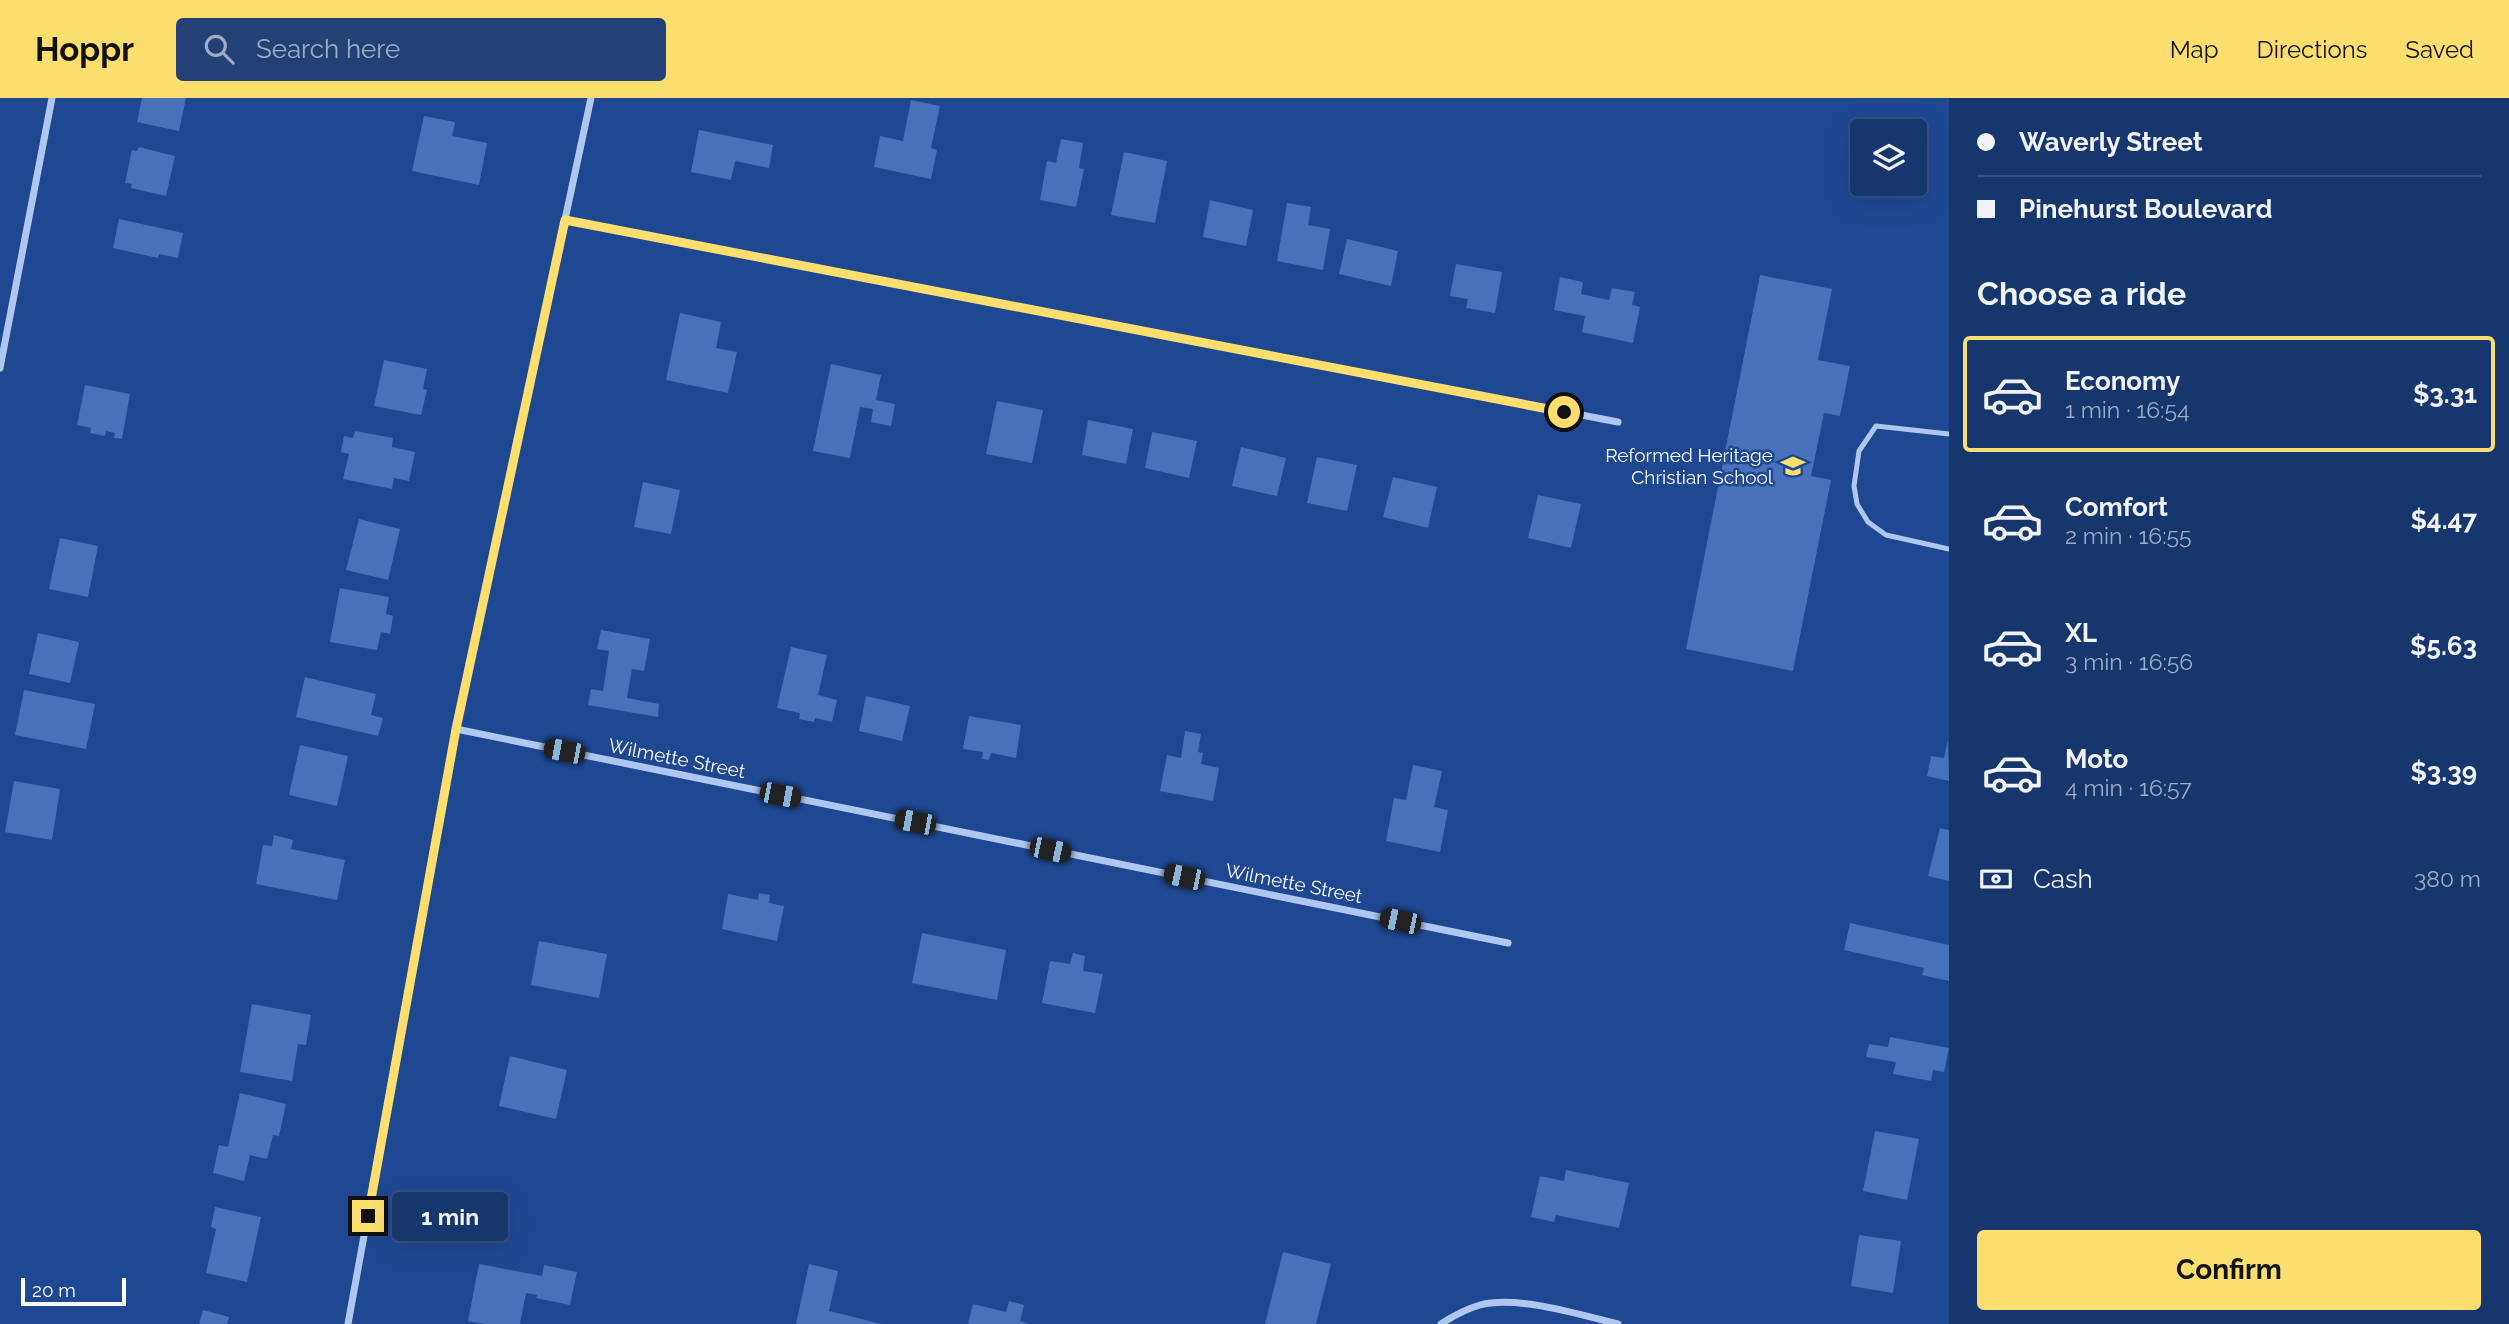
<!DOCTYPE html>
<meta charset="utf-8">
<style>
body{margin:0;font-family:Raleway,sans-serif;background:#234176;color:#f1f3f6;height:100vh;display:flex;flex-direction:column;font-size:26px;white-space:nowrap}
*{box-sizing:border-box;margin:0}
p{font-size:23px;color:#9eabc2}
.icon{flex:none;width:38px;height:38px;fill:none;stroke:currentColor;stroke-width:2;stroke-linecap:round;stroke-linejoin:round}
.map{position:relative;flex:1;overflow:hidden}
.sheet{display:flex;flex-direction:column;background:#16366e;width:560px}
.sheet>*{flex:none}
.hud{display:grid;align-content:center;height:154px;padding:0 28px;background:#16366e}
.buttons{position:absolute;left:1850px;top:21px;display:grid;gap:14px}
.buttons a{display:grid;place-items:center;width:77px;height:77px;border-radius:7px;background:#16366e;box-shadow:0 7px 28px #0002,0 0 0 2px #355081;font-size:35px}
.scale{position:absolute;left:21px;bottom:18px;width:105px;box-sizing:border-box;padding-left:7px;border:4px solid #fff;border-top:0;font-size:19px;line-height:24px;white-space:nowrap;color:#fff;-webkit-text-stroke:5px #1e4892;paint-order:stroke}
.end{position:absolute;width:32px;height:32px;margin:-16px;border:9px solid #fcde6f;background:#111;box-shadow:0 0 0 4px #111}
.from{border-radius:50%}
.bubble{position:absolute;height:49px;border-radius:7px;background:#16366e;box-shadow:0 7px 28px #0002,0 0 0 2px #355081;font-size:23px;font-weight:700;line-height:49px;text-align:center}
.car{position:absolute;width:21px;height:42px;margin:-21px -10px;border-radius:9px;box-shadow:0 0 5px 2px #0007;background:linear-gradient(#222 24%,#8ab4d8 0 40%,#222 0 76%,#8ab4d8 0 86%,#222 0)}
.hud b{display:flex;align-items:center;gap:24px;height:66px;font-size:26px}
.hud b+b{border-top:2px solid #355081}
.hud i{width:18px;height:18px;background:#f1f3f6}
ul{padding:0;list-style:none}
li{display:flex;align-items:center;gap:21px;height:116px;margin:0 14px 10px;padding:0 14px;border:4px solid transparent;border-radius:7px}
li div{flex:1}
li b{display:block;font-size:26px}
li em{font-style:normal;font-weight:700}
li.active{border-color:#fcde6f}
li>.icon{width:63px;height:63px;stroke-width:1.5}
h2{padding:0 28px;font-size:32px;line-height:84px}
.pay{display:flex;align-items:center;gap:18px;height:77px;padding:0 28px;font-size:26px}
.pay p{margin-inline-start:auto}
.primary-button{display:flex;gap:14px;margin-top:auto;padding:14px 28px}
.primary-button a{flex:1;height:80px;border-radius:7px;background:#fcde6f;color:#111;font-size:28px;font-weight:700;line-height:80px;text-align:center}
header{display:flex;align-items:center;gap:42px;box-sizing:border-box;height:98px;padding:0 35px;background:#fcde6f;color:#111}
header strong{font-size:33px}
nav{display:flex;gap:38px;margin-inline-start:auto;font-size:24px}
.search{width:490px;height:63px;background:#234176;display:flex;align-items:center;gap:18px;box-sizing:border-box;padding:0 24px;border-radius:7px;color:#9eabc2;font-size:26px}
main{display:flex;flex:1;min-height:0}
.map>svg:first-child{display:block}
.building{fill:#4771b9}
.lines{fill:none;stroke-linecap:round;stroke-linejoin:round}
.lane{stroke:#afc7ee;stroke-width:5}
.street{stroke:#afc7ee;stroke-width:7}
.route{stroke:#fcde6f;stroke-width:9}
.labels{text-anchor:middle;dominant-baseline:central;stroke-width:5;stroke-linejoin:round;paint-order:stroke}
.poi-label{font-size:19px;fill:#fff;stroke:#1e4892;text-anchor:end}
.street-label{font-size:19px;fill:#fff;stroke:#1e4892}
</style>
<header>
<strong>Hoppr</strong>
<div class="search"><svg class="icon" aria-label="search" viewBox="0 0 24 24"><circle cx="10" cy="10" r="6"/><path d="M15 15l6 6"/></svg>Search here</div>
<nav><a>Map</a><a>Directions</a><a>Saved</a></nav>
</header>
<main>
<div class="map">
<svg width="1949" height="1226" viewBox="0 0 1949 1226">
<rect width="100%" height="100%" fill="#1e4892"/>
<path class="building" d="M142 0H186L179 33 137 24Z
M911 2 940 8 931 50 937 52 931 81 874 69 880 38 903 43Z
M424 18 455 24 452 38 487 45 479 87 412 73Z
M699 32 773 47 769 70 735 63 731 82 691 74Z
M1061 41 1083 45 1079 70 1084 71 1076 109 1040 102 1047 63 1056 65Z
M139 49 175 58 166 98 131 90 132 86 125 85 132 52 137 53Z
M1124 54 1167 63 1155 125 1111 117Z
M1210 102 1253 112 1246 148 1203 139Z
M1287 105 1311 109 1308 127 1330 131 1323 172 1277 163Z
M119 121 183 135 178 160 159 156 158 160 113 150Z
M1347 141 1398 153 1391 188 1339 176Z
M1456 166 1502 174 1495 215 1466 210 1468 201 1450 198Z
M1760 177 1832 191 1818 262 1850 268 1840 318 1824 315 1811 378 1831 382 1793 573 1686 551Z
M1560 179 1583 184 1581 196 1609 202 1612 190 1635 194 1632 207 1640 209 1633 245 1582 234 1585 218 1554 212Z
M680 215 721 224 716 250 737 254 728 295 666 282Z
M384 262 427 271 423 291 427 292 421 317 374 308Z
M831 266 881 277 876 302 895 306 891 328 871 324 873 311 860 309 850 360 813 353Z
M85 287 130 296 122 341 114 340 115 335 106 333 105 338 90 335 91 330 77 327Z
M997 303 1043 312 1032 365 986 356Z
M1088 322 1133 331 1126 366 1082 357Z
M355 333 393 340 392 349 415 354 409 383 394 380 392 391 343 381 349 356 341 354 344 338 353 340Z
M1152 334 1197 343 1189 380 1145 370Z
M1241 349 1286 360 1277 398 1232 388Z
M1317 359 1357 367 1347 413 1307 405Z
M1393 379 1437 389 1428 430 1383 419Z
M643 384 680 392 671 436 634 429Z
M1538 397 1581 406 1571 450 1528 440Z
M359 421 400 431 388 482 346 472Z
M60 440 98 448 88 499 49 491Z
M340 490 389 499 386 516 393 518 390 536 381 534 377 552 330 544Z
M601 532 650 541 644 573 632 571 627 600 659 606 658 619 588 607 591 591 603 593 609 553 597 551Z
M38 535 79 544 70 585 29 576Z
M791 549 827 557 818 597 837 602 832 624 815 620 814 624 799 621 800 615 777 610Z
M305 579 376 596 371 617 383 620 378 638 296 619Z
M24 592 95 606 86 651 15 637Z
M866 598 910 608 902 643 859 633Z
M969 618 1021 627 1016 660 991 655 989 662 982 661 983 654 963 651Z
M1185 633 1201 636 1198 654 1203 655 1201 666 1219 670 1213 703 1160 693 1167 657 1181 660Z
M1948 641 1949 683 1927 678 1931 658 1944 660Z
M300 647 348 658 337 708 289 697Z
M1413 667 1442 673 1434 709 1448 712 1440 754 1386 743 1394 700 1406 702Z
M14 683 60 691 52 742 5 734Z
M1940 730 1949 732V783L1928 778Z
M274 737 293 742 291 751 345 762 337 802 256 786 263 747 272 748Z
M759 795 770 797 769 805 784 808 777 843 722 831 728 796 758 802Z
M1850 825 1949 847V883L1922 877 1924 870 1844 852Z
M922 835 1006 852 997 902 912 885Z
M539 843 607 856 599 900 531 887Z
M1073 855 1085 858 1083 873 1103 876 1095 915 1042 905 1050 863 1070 866Z
M252 906 311 917 306 947 298 946 292 983 240 974Z
M1890 939 1949 950 1944 974 1933 972 1931 983 1893 976 1896 964 1866 959 1869 946 1888 949Z
M510 958 567 972 556 1021 499 1008Z
M240 995 286 1006 279 1038 273 1037 267 1061 250 1057 244 1083 213 1075 219 1047 228 1049Z
M1875 1033 1919 1041 1907 1102 1863 1093Z
M1566 1072 1629 1085 1619 1130 1556 1117 1554 1124 1531 1119 1540 1078 1564 1083Z
M215 1109 261 1119 247 1184 206 1175 216 1131 211 1129Z
M1859 1137 1901 1143 1893 1195 1851 1188Z
M1283 1154 1331 1166 1316 1226H1265Z
M479 1166 542 1178 544 1167 577 1174 570 1207 536 1200 537 1197 526 1195 520 1226H485L468 1223Z
M809 1166 838 1173 829 1213 882 1226H796Z
M1009 1203 1024 1207 1020 1223 1029 1226H968L973 1206 1006 1214Z
M203 1212 229 1219 227 1226H199Z"/>
<g class="lines">
<path class="lane" d="M1949 336 1876 328 1859 353 1854 388 1857 406 1868 424 1886 437 1949 451"/>
<path class="street" d="M565 122 1618 324
M0 270 52 0
M456 631 1508 845
M348 1226 456 631 591 0
M1441 1226C1453 1218 1466 1211 1480 1207 1517 1197 1581 1217 1618 1226"/>
</g>
<g class="lines">
<path class="route" d="M368 1118 456 631 565 122 1564 314"/>
</g>
<defs>
<g id="school-bare" transform="scale(1.89)"><path d="M0-5L7-2L0 1L-7-2ZM-4 1L0 2.5L4 1V4Q0 6-4 4Z" fill="#fcde6f" stroke="#1e4892" stroke-width="2.5" paint-order="stroke"/></g>
</defs>
<g fill-rule="evenodd">
<use href="#school-bare" x="1793" y="368"/>
</g>
<g class="labels">
<g class="poi-label">
<text x="1773" y="357">Reformed Heritage<tspan x="1773" dy="22">Christian School</tspan></text>
</g>
<g class="street-label">
<text transform="translate(677 660) rotate(11)">Wilmette Street</text>
<text transform="translate(1294 785) rotate(11)">Wilmette Street</text>
</g>
</g>
</svg>
<div class="buttons">
<a><svg class="icon" aria-label="layers" viewBox="0 0 24 24"><path d="M12 4l9 5-9 5-9-5zM3 14l9 5 9-5"/></svg></a>
</div>
<div class="scale">20 m</div>
<i class="end from" style="left:1564px;top:314px"></i>
<i class="end" style="left:368px;top:1118px"></i>
<div class="bubble" style="left:392px;top:1094px;width:116px">1 min</div>
<i class="car" style="left:564px;top:653px;rotate:281deg"></i>
<i class="car" style="left:780px;top:697px;rotate:101deg"></i>
<i class="car" style="left:915px;top:724px;rotate:281deg"></i>
<i class="car" style="left:1050px;top:752px;rotate:102deg"></i>
<i class="car" style="left:1184px;top:779px;rotate:282deg"></i>
<i class="car" style="left:1400px;top:823px;rotate:282deg"></i>
</div>
<section class="sheet">
<div class="hud">
<b><i class="from"></i>Waverly Street</b>
<b><i></i>Pinehurst Boulevard</b>
</div>
<h2>Choose a ride</h2>
<ul>
<li class="active"><svg class="icon" aria-label="car" viewBox="0 0 24 24"><path d="M5 17H2v-5l4-1 3-4h7l3 4 3 1v5h-3M9 17h6M6 11h13"/><circle cx="7" cy="17" r="2"/><circle cx="17" cy="17" r="2"/></svg><div><b>Economy</b><p>1 min · 16:54</p></div><em>$3.31</em></li>
<li><svg class="icon" aria-label="car" viewBox="0 0 24 24"><path d="M5 17H2v-5l4-1 3-4h7l3 4 3 1v5h-3M9 17h6M6 11h13"/><circle cx="7" cy="17" r="2"/><circle cx="17" cy="17" r="2"/></svg><div><b>Comfort</b><p>2 min · 16:55</p></div><em>$4.47</em></li>
<li><svg class="icon" aria-label="car" viewBox="0 0 24 24"><path d="M5 17H2v-5l4-1 3-4h7l3 4 3 1v5h-3M9 17h6M6 11h13"/><circle cx="7" cy="17" r="2"/><circle cx="17" cy="17" r="2"/></svg><div><b>XL</b><p>3 min · 16:56</p></div><em>$5.63</em></li>
<li><svg class="icon" aria-label="car" viewBox="0 0 24 24"><path d="M5 17H2v-5l4-1 3-4h7l3 4 3 1v5h-3M9 17h6M6 11h13"/><circle cx="7" cy="17" r="2"/><circle cx="17" cy="17" r="2"/></svg><div><b>Moto</b><p>4 min · 16:57</p></div><em>$3.39</em></li>
</ul>
<div class="pay"><svg class="icon" aria-label="cash" viewBox="0 0 24 24"><path d="M3 7h18v10H3z"/><circle cx="12" cy="12" r="2"/></svg>Cash<p>380 m</p></div>
<div class="primary-button"><a>Confirm</a></div>
</section>
</main>
